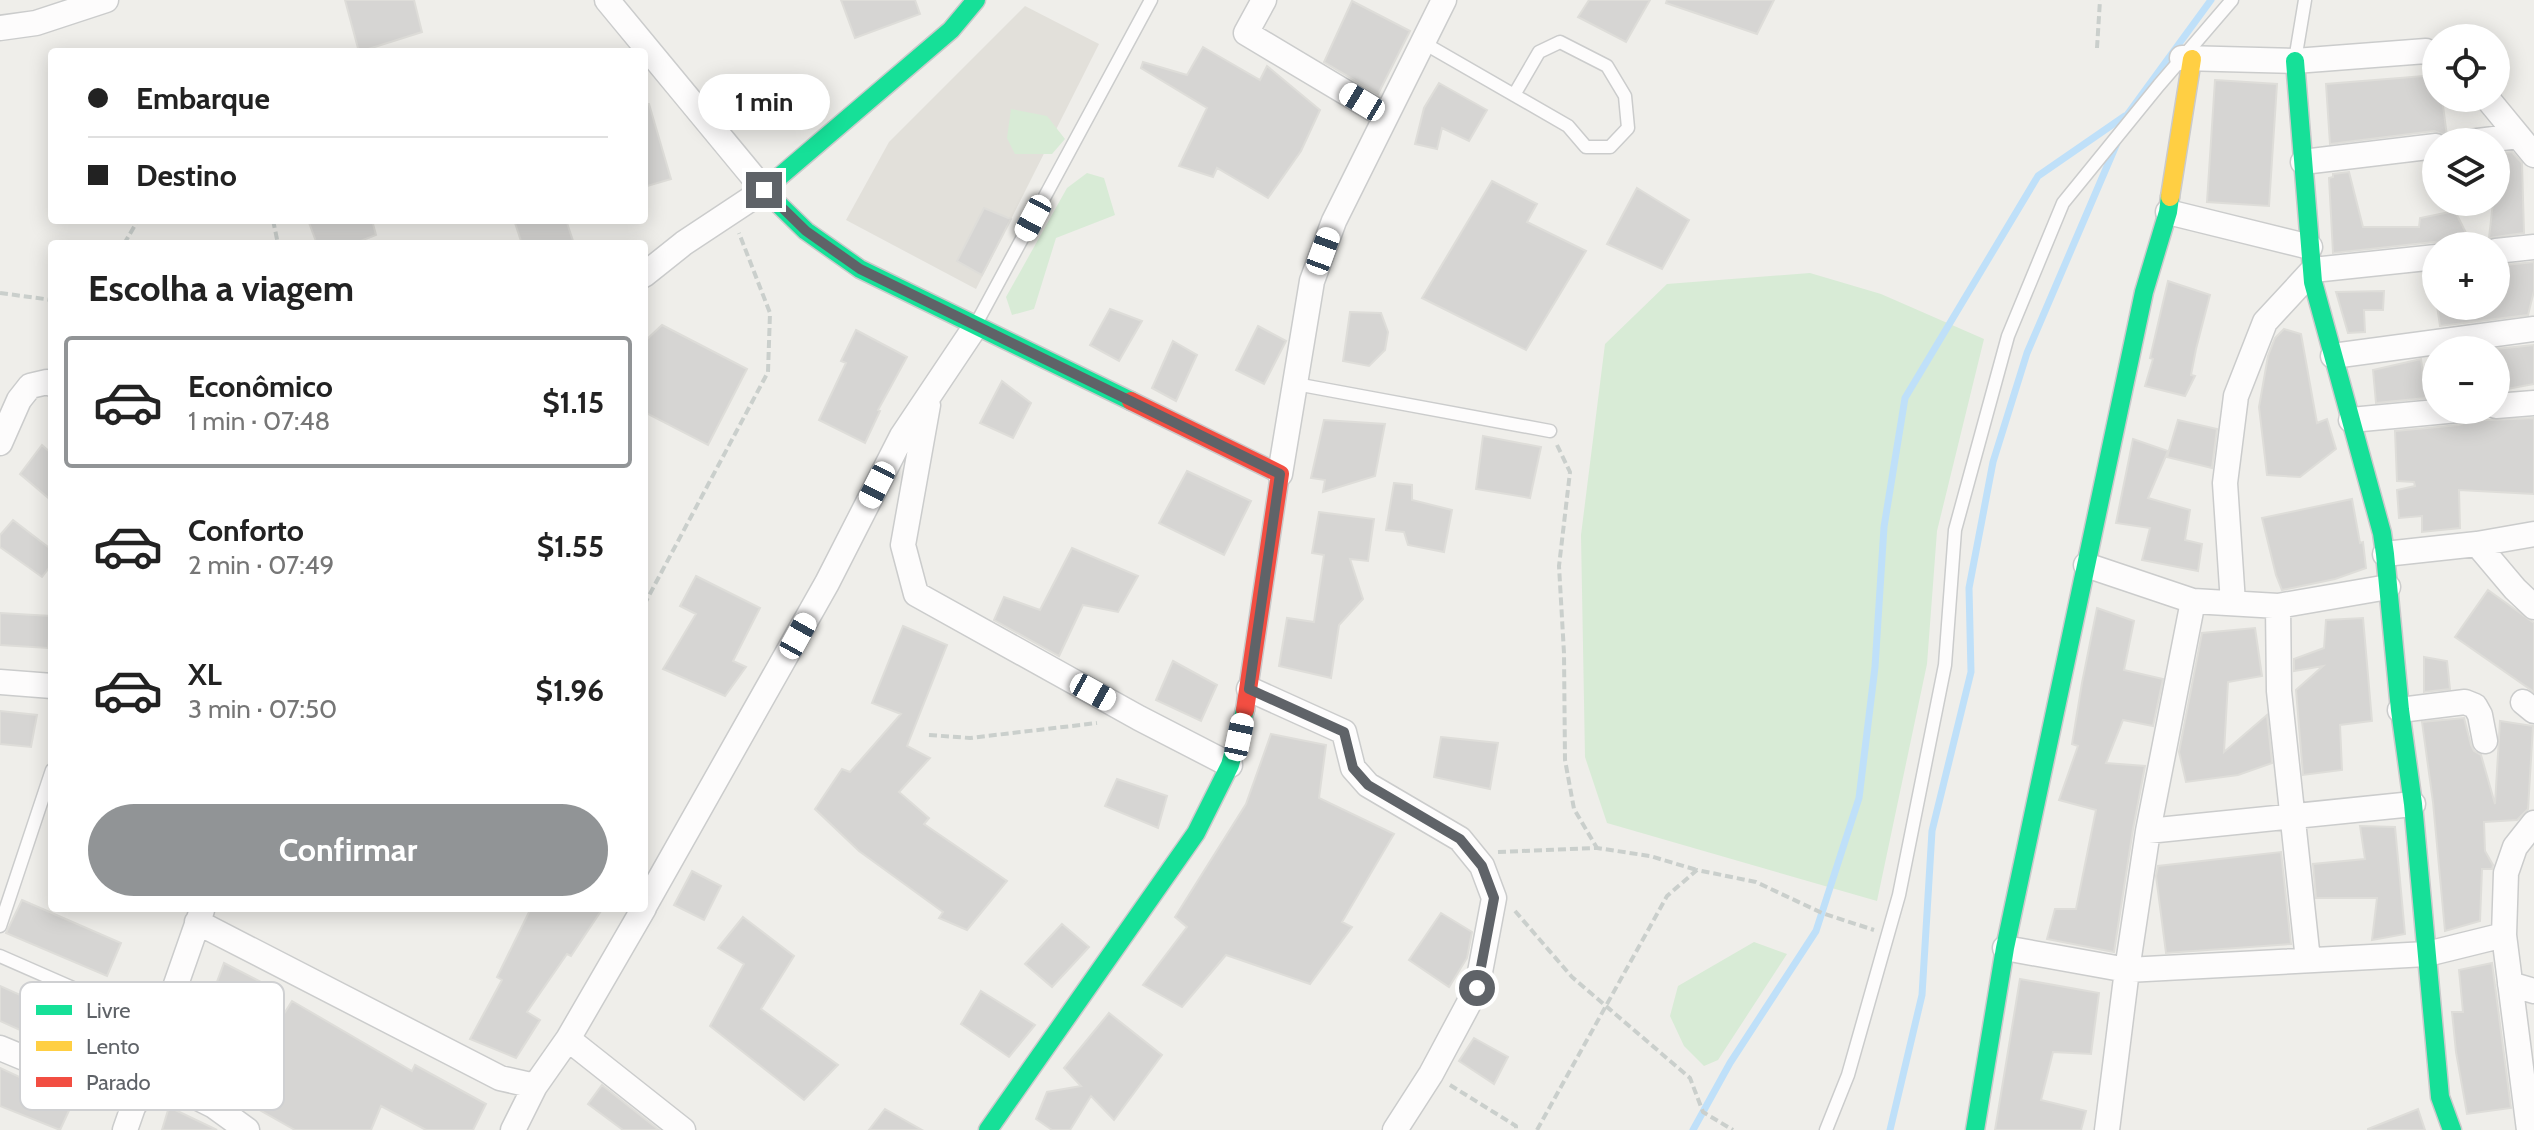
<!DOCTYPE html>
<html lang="pt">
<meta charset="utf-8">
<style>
body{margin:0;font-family:Cabin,sans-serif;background:#f2f2f2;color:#222;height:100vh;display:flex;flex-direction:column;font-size:30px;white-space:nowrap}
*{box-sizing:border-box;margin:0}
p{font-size:26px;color:#767676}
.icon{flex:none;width:44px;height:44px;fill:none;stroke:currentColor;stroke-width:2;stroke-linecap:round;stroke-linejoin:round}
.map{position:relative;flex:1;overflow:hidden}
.drawer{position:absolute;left:48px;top:240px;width:600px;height:672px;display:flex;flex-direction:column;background:#fff;border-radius:8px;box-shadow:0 4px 20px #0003}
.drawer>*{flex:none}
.hud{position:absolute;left:48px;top:48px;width:600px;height:176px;border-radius:8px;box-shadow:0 4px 20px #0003;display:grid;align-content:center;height:176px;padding:0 40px;background:#fff}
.tools{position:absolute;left:2422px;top:24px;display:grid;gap:16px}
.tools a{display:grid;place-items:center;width:88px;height:88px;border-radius:50%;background:#fff;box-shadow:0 4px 20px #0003;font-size:40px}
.end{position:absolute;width:36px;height:36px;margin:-18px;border:10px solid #5f6368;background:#fff;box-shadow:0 0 0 4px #fff}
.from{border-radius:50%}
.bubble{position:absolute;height:56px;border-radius:28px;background:#fff;box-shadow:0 4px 20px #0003;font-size:26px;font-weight:800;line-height:56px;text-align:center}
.car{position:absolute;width:24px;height:48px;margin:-24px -12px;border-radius:10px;box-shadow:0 0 6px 2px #0007;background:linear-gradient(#fff 24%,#345 0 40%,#fff 0 76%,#345 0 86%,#fff 0)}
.hud b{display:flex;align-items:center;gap:28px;height:76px;font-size:30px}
.hud b+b{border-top:2px solid #e0e0e0}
.hud i{width:20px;height:20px;background:#222}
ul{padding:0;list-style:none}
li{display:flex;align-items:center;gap:24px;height:132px;margin:0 16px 12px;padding:0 24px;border:4px solid transparent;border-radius:8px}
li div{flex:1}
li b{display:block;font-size:30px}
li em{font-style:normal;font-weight:800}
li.on{border-color:#919496}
li>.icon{width:72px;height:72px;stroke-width:1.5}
h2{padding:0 40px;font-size:36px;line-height:96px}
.button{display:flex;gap:16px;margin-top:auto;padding:16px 40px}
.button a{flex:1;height:92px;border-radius:48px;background:#919496;color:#fff;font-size:32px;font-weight:800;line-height:92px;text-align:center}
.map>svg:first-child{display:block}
.education{fill:#e2e0da}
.green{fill:#d8ebd6}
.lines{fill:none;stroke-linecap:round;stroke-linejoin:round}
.stream{stroke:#bfe0f9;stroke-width:7}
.building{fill:#d6d5d3;stroke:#deddd9;stroke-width:2}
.lane-casing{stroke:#cbcccc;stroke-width:15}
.street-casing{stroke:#cbcccc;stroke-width:27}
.fast-casing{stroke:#cacacb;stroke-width:21}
.slow-casing{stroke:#cacacb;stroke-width:21}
.jam-casing{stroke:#cacacb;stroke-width:21}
.path{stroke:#cacfcc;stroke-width:4;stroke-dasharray:8 4;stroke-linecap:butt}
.lane{stroke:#fdfcfc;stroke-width:12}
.street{stroke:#fdfcfc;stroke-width:24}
.fast{stroke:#16e098;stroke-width:18}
.slow{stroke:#ffcf43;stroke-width:18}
.jam{stroke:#f24e42;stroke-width:18}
.route{stroke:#5f6368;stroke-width:10}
.key{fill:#fff;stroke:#cfd0d2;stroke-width:2}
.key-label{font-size:22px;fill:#5f6368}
</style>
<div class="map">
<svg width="2534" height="1130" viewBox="0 0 2534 1130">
<rect width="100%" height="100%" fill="#efeeea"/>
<path class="education" d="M1025 6 1099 44 976 289 846 220 889 142Z"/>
<path class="green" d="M1011 109 1047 116 1065 139 1052 154H1015L1007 138Z
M1087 173 1104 178 1115 215 1056 238 1034 309 1012 315 1006 297 1067 188Z
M1810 273 1881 294 1984 339 1937 531 1927 664 1877 901 1607 823 1585 757 1581 535 1605 344 1667 284Z
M1754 942 1787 954 1718 1060 1704 1066 1684 1046 1670 1016 1678 986Z"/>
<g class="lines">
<path class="stream" d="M2124 124 2127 115 2211 0
M1693 1130 1730 1063 1816 931 1859 798 1875 667 1884 527 1905 398 2038 176 2125 116
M1890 1130 1922 995 1932 831 1971 672 1969 588 1993 462 2027 353 2117 143"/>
</g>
<path class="building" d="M345 0H414L422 32 359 52Z
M841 0H915L920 14 855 38Z
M1589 0H1650L1626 42 1578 17Z
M1667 0H1774L1757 34 1666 3Z
M1352 1 1410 31 1378 94 1324 62Z
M1203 47 1260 80 1267 66 1320 110 1301 151 1268 198 1217 168 1213 177 1179 166 1207 108 1141 68 1143 62 1187 75Z
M2436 75V98H2442L2447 136 2434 131 2330 144 2326 84Z
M2215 80 2277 84 2269 206 2207 202Z
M1439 83 1487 110 1469 141 1442 128 1437 149 1415 144 1424 108Z
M644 104H649L671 179 644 187Z
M2512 152 2522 163 2524 233 2489 238 2493 202H2496V154Z
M2349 172 2363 227H2419L2420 218 2455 211 2470 241 2443 244 2434 242 2333 253 2329 178 2333 177V174Z
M1492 181 1537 204 1527 222 1586 251 1526 350 1422 298Z
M1637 188 1689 220 1662 269 1607 244Z
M984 208 1011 219 982 275 957 261Z
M308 220H372L376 235 353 244H317Z
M514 220H566L574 244H522Z
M2534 262V291L2528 315 2440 326 2437 306H2496V266Z
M2168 281 2210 295 2196 349 2191 375 2195 376 2185 396 2145 386 2153 359 2150 358Z
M2384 291 2383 310H2364L2365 332 2348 333 2336 292Z
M1110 309 1142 321 1119 361 1090 345Z
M1350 312 1381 313 1388 332 1385 350 1369 366 1343 361Z
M662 325 747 369 708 445 644 412V342Z
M1258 326 1286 341 1264 384 1236 370Z
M2284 329 2301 334 2317 423 2327 419 2336 449 2300 477 2267 475 2259 407 2268 356 2275 338Z
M856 330 907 357 878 410 880 411 865 443 819 420 846 363 841 361Z
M1173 341 1197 355 1176 401 1152 388Z
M2534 345V384L2496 391V349Z
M2421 359 2426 398 2376 403 2373 370Z
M1002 381 1031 403 1013 438 980 423Z
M2534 418V494L2459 490 2460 528 2422 532V516L2399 518 2397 490 2415 486 2414 482 2397 481 2395 431 2459 425 2468 421Z
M1324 420 1385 424 1375 476 1323 492 1325 480 1311 478Z
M2178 420 2217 429 2212 468 2167 457Z
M1483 436 1541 447 1530 498 1476 489Z
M2133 439 2168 451 2148 498 2190 510 2185 540 2202 544 2198 571 2142 560 2150 528 2116 523Z
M42 445 52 454V501L20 474Z
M1187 471 1251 501 1224 555 1159 523Z
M1394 483 1412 485V500L1452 510 1444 552 1408 545 1404 532 1386 530Z
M2352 499 2360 543 2363 542 2366 568 2335 579 2282 590 2276 575 2262 518Z
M1319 512 1374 519 1368 561 1350 559 1363 599 1339 625 1331 678 1279 666 1287 618 1314 622 1324 555 1312 553Z
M13 520 52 550V564L42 577 0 547V535Z
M1072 548 1138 576 1118 612 1083 605 1059 656 994 620 1004 597 1040 610Z
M696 576 760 608 733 661 746 667 725 696 663 669 696 614 680 606Z
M2488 590 2534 623V692L2455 637Z
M2097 608 2134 621 2124 670 2163 679 2153 726 2123 720 2106 763 2145 766 2133 829 2114 952 2047 939 2055 909H2076L2096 810 2059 800 2078 746 2072 744 2082 683Z
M0 613 51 616 48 648 0 645Z
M2363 618 2372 721 2340 725 2342 770 2303 775 2296 690 2323 666 2294 671V659L2324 648 2326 620Z
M903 626 947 645 907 746 930 758 899 792 929 818 924 824 1007 881 967 930 939 918 943 912 859 851 815 809 842 769 850 772 901 714 872 703Z
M2255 628 2262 676 2228 682 2224 752 2267 715 2272 763 2238 775 2186 782 2179 752 2202 633Z
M2424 657 2447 661 2450 689 2424 692Z
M1173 661 1217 685 1201 721 1156 700Z
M0 711 37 715 31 747 0 744Z
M2464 718 2471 745 2474 751 2481 755 2495 804 2500 721 2533 726 2528 809 2517 820 2484 822 2485 851 2493 865 2492 869H2482L2480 921 2445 931 2433 802 2422 722Z
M1271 734 1326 745 1319 798 1394 834 1342 922 1352 927 1310 984 1226 955 1182 1007 1143 985 1187 927 1175 917 1246 804Z
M1441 737 1498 743 1490 789 1434 777Z
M1117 779 1167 796 1158 828 1105 806Z
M2360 826 2395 827 2405 934 2372 940 2377 898H2316L2313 864 2365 859Z
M2281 852 2291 944 2166 953 2156 876 2158 866Z
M692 871 721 886 704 920 674 905Z
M22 900 121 943 107 976 6 933Z
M531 908H603L571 956 567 954 527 1012 540 1020 516 1058 470 1039 502 980 497 977Z
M1441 913 1472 932 1467 958 1449 987 1409 960Z
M743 917 794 956 761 1009 838 1065 804 1100 710 1026 744 964 718 948Z
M1062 924 1089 947 1052 987 1025 964Z
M224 963 261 982 210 1082 185 1068Z
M2492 963 2511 1108 2467 1114 2456 1052 2452 1012H2463L2459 970Z
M2020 979 2099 993 2091 1054 2053 1052 2041 1100 2086 1111 2081 1130H1995Z
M0 986 89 1026 75 1055 0 1021Z
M981 991 1035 1025 1009 1057 961 1024Z
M292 1001 412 1071 415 1065 486 1104 473 1130H426L381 1106 371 1130H295L233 1095Z
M1109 1013 1162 1055 1114 1120 1091 1096 1070 1130H1052L1036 1119 1047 1092 1081 1086 1064 1068Z
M1474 1038 1508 1057 1494 1084 1459 1061Z
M0 1068 73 1102 60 1130 0 1106Z
M602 1085 659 1130H623L588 1104Z
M169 1107 217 1130H162Z
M885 1109 922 1130H869Z
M2418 1109 2425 1130H2368V1129Z"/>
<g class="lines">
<g class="lane-casing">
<path id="lane" d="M1422 42 1568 126 1586 147H1610L1628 128 1625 96 1607 66 1560 42 1539 52 1514 95
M2295 60 2305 0
M976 324 1151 0
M1296 384 1550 431
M0 926 52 770
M0 956 162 1027
M1826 1130 1848 1075 1899 895 1945 665 1955 530 2008 336 2063 203 2159 85 2232 0"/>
</g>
<g class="street-casing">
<path id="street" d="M607 0 764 190 684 243 644 275
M1264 0 1246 33 1385 116
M0 28 36 23 106 0
M2182 58 2295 61 2426 51 2436 56
M2487 98 2534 155
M2470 142 2518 136
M2303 162 2436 146
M2168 212 2310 247
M2496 251 2534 247
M2333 356 2534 329
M928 405 903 545 916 594 1139 718 1230 765
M2496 406 2534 403
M2351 420 2458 410
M0 443 19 400 30 386 47 382 52 384
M1280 474 1312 281 1334 221 1444 0
M2477 544 2515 589 2534 607
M2385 554 2477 544 2534 534
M2086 565 2193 601
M2233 603 2225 483 2236 396 2265 322 2313 270 2436 257
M2278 606 2279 691 2308 960
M0 682 52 686
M1249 689 1344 732 1353 768 1368 785 1460 839 1482 866 1494 898 1477 988 1431 1074 1395 1130
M2523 702 2534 711
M2400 710 2465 702 2475 706 2480 715 2485 741
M2148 831 2413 804
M644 907 827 583 902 436 975 327
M197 922 500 1078 535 1086 568 1039 683 1130
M2504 935 2529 1130
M2005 948 2127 970 2427 954 2504 935 2506 873 2515 847 2534 823
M2510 984 2534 991
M568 1039 644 908
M0 1048 135 1104
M146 1072 214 1106 247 1130
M125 1130 202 910
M513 1130 535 1086
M2107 1130 2127 970 2148 831 2193 601 2278 606 2388 587"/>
</g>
<g class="fast-casing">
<path id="fast" d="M976 0 951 30 764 190 806 231 860 269 1131 401
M2295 61 2313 282 2382 533 2385 554 2400 710 2413 804 2440 1097 2452 1130
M988 1130 1196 833 1230 765 1245 710
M1975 1130 2005 948 2144 292 2168 212 2170 197"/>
</g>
<g class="slow-casing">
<path id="slow" d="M2170 197 2192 59"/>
</g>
<g class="jam-casing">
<path id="jam" d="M1131 401 1280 474 1245 710"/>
</g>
<path class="path" d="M2097 48 2100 0
M273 220 278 244
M124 244 138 220
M0 293 52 300
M1557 445 1570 472 1559 566 1564 653 1565 760 1574 809 1597 848
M644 605 768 372 770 313 739 233
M929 735 970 738 1097 723
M1498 852 1597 848 1650 856 1697 870
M1515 911 1572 977 1690 1078 1703 1112 1733 1130
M1450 1085 1516 1126V1130
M1537 1130 1667 896 1697 870 1756 882 1822 913 1874 930"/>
<use href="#lane" class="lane"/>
<use href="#street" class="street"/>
<use href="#fast" class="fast"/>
<use href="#slow" class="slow"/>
<use href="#jam" class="jam"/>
</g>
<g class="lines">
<path class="route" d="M764 190 806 231 860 269 1280 474 1249 689 1344 732 1353 768 1368 785 1460 839 1482 866 1494 898 1477 988"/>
</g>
<rect x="20" y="982" width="264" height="128" rx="12" class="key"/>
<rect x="36" y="1005" width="36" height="10" fill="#16e098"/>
<rect x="36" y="1041" width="36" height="10" fill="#ffcf43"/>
<rect x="36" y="1077" width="36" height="10" fill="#f24e42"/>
<g class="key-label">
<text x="86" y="1018">Livre</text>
<text x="86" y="1054">Lento</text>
<text x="86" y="1090">Parado</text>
</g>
</svg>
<div class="tools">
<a><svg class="icon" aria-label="locate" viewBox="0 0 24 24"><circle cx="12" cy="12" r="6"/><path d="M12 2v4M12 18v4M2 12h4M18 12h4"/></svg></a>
<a><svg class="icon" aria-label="layers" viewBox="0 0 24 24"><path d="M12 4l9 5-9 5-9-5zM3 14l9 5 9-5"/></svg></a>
<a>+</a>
<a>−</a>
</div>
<i class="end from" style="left:1477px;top:988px"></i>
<i class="end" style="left:764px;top:190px"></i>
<div class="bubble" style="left:698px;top:74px;width:132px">1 min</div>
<i class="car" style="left:1362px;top:102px;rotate:301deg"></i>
<i class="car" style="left:1033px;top:218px;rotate:208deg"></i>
<i class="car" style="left:1323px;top:251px;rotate:20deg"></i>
<i class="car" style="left:877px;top:485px;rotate:207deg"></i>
<i class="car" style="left:798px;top:636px;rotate:29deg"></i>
<i class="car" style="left:1093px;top:692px;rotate:119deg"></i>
<i class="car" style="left:1239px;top:737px;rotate:12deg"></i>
<div class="hud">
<b><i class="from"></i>Embarque</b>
<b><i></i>Destino</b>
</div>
<section class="drawer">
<h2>Escolha a viagem</h2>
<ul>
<li class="on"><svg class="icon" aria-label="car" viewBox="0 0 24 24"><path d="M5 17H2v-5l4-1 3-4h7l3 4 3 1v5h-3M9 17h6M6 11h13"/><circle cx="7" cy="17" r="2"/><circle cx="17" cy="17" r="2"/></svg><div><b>Econômico</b><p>1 min · 07:48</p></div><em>$1.15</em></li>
<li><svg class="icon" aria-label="car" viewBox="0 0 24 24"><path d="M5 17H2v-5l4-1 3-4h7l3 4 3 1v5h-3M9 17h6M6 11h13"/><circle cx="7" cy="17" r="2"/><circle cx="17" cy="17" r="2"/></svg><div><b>Conforto</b><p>2 min · 07:49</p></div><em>$1.55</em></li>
<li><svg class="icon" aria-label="car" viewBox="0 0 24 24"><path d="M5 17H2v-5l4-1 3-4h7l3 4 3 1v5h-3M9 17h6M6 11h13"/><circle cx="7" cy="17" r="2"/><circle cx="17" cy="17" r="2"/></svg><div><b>XL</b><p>3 min · 07:50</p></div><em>$1.96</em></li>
</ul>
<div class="button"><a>Confirmar</a></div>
</section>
</div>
